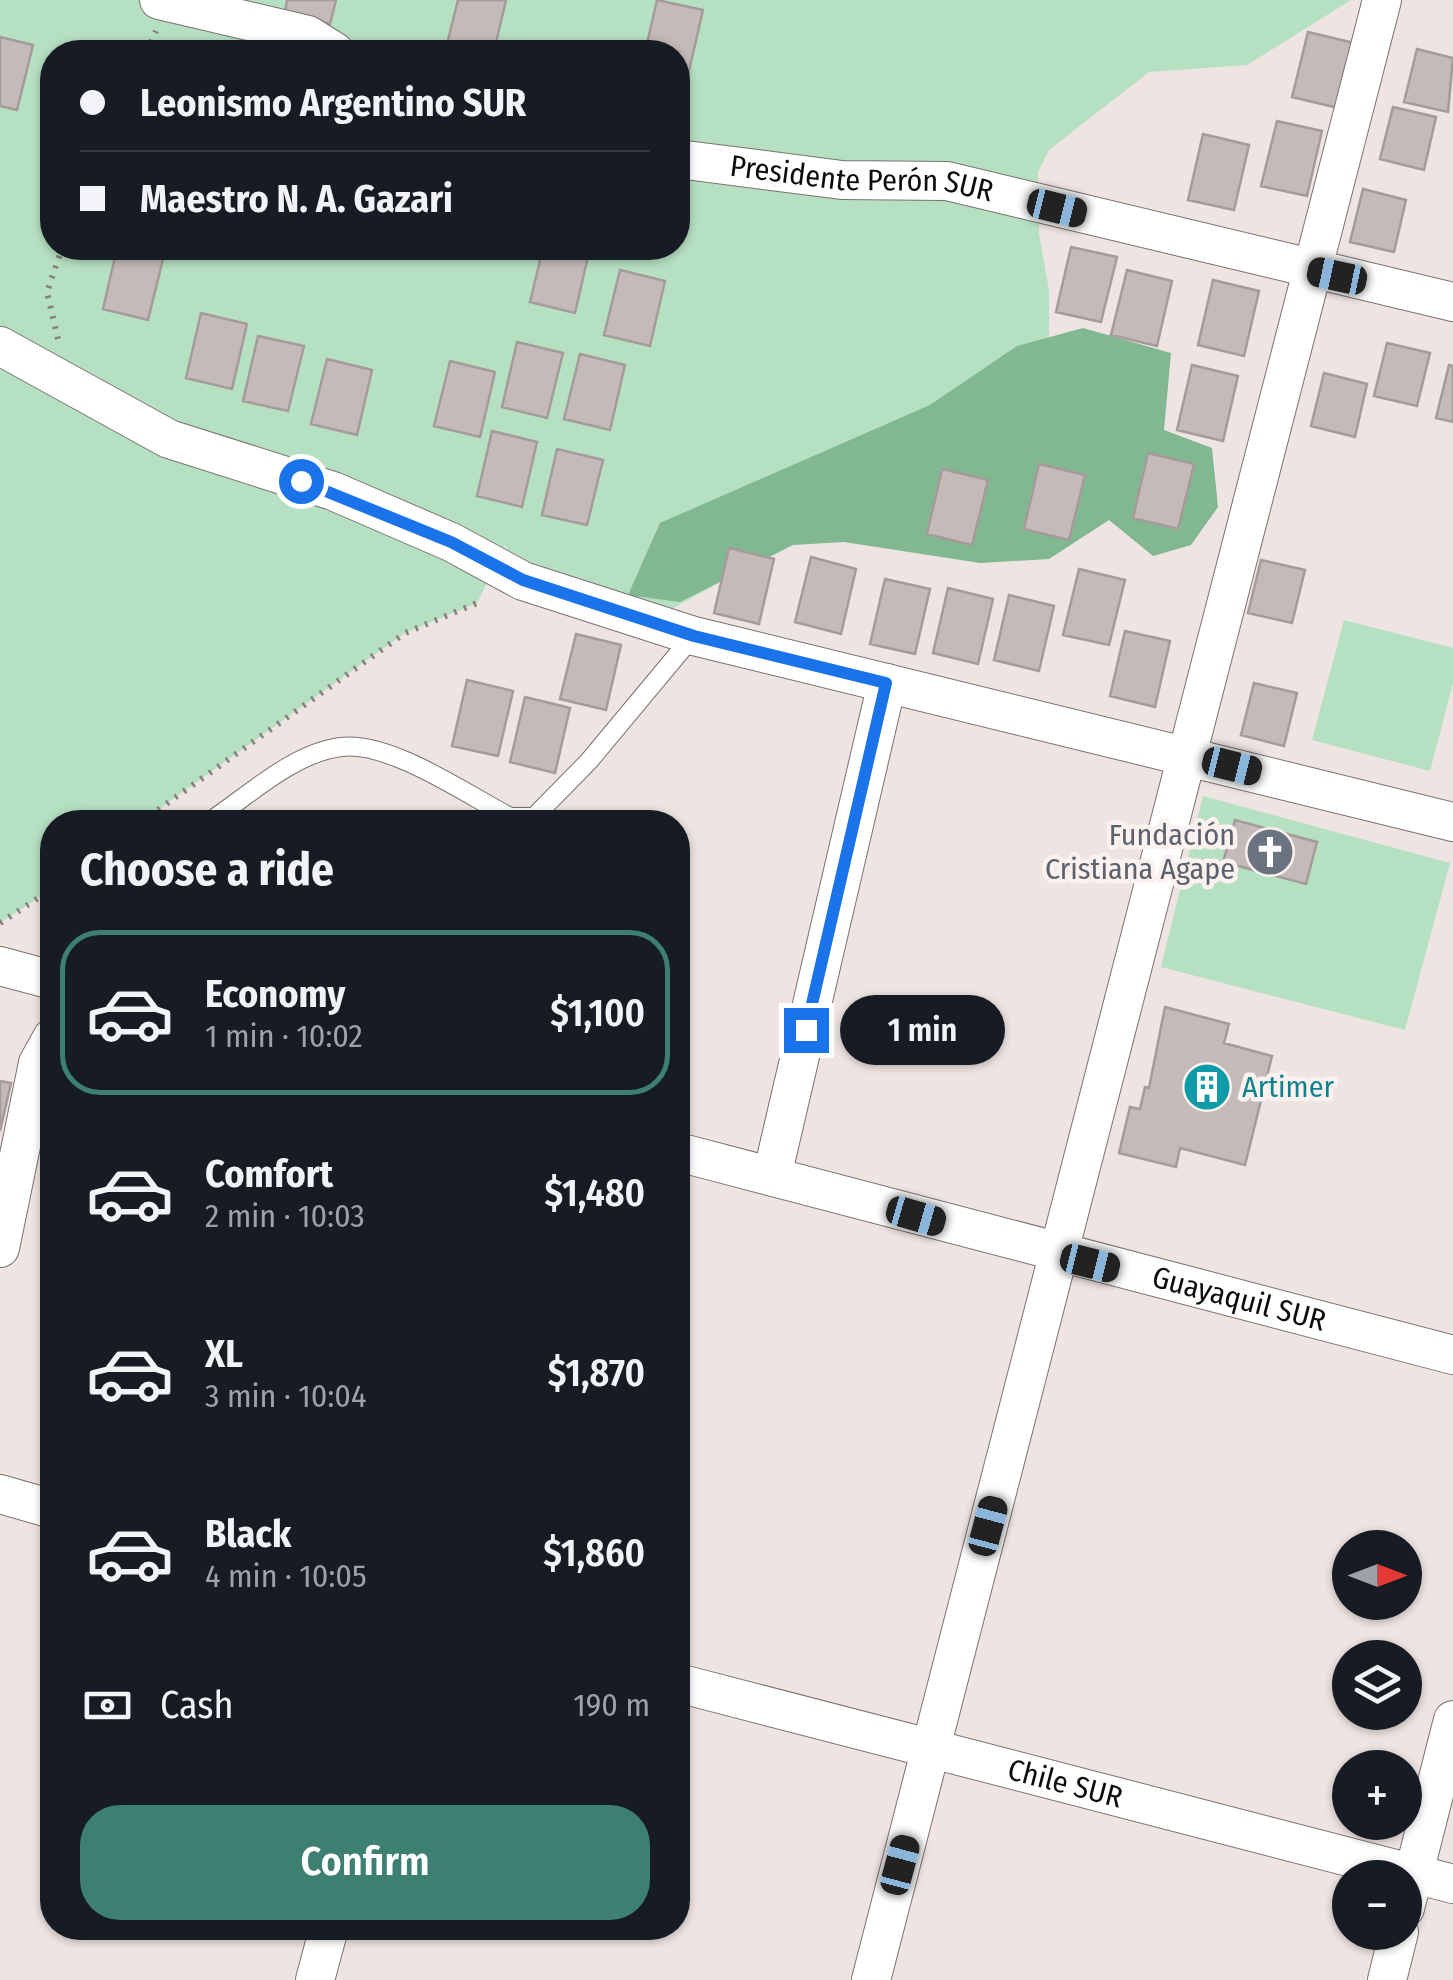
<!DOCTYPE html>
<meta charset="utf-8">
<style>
body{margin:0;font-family:"Fira Sans Condensed",sans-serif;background:#20242c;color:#f1f3f6;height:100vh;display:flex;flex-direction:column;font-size:38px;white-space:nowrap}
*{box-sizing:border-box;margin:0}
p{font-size:32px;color:#9ea1a6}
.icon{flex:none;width:55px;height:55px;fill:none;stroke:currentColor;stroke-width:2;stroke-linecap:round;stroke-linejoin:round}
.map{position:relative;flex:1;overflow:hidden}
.sheet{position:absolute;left:40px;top:810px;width:650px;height:1130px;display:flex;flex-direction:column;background:#171b24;border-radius:40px;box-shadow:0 2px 8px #0004}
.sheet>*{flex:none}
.hud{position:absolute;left:40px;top:40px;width:650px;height:220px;border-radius:40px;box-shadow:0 2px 8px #0004;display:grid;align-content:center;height:220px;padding:0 40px;background:#171b24}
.needle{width:65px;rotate:90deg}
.controls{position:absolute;left:1332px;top:1530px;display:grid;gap:20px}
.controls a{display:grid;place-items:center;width:90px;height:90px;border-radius:50%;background:#171b24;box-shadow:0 2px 8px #0004;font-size:50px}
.end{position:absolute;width:45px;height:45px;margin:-22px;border:12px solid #1a73e8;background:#fff;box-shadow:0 0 0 5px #fff}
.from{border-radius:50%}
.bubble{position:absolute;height:70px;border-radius:35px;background:#171b24;box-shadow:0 2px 8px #0004;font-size:32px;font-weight:600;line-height:70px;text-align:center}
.car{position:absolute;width:30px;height:60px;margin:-30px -15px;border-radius:12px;box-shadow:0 0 8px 2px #0007;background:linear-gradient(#222 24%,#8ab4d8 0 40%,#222 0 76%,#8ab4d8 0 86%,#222 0)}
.hud b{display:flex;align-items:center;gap:35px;height:95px;font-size:38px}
.hud b+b{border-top:2px solid #363941}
.hud i{width:25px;height:25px;background:#f1f3f6}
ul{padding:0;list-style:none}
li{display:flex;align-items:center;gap:30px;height:165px;margin:0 20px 15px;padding:0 20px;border:5px solid transparent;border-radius:40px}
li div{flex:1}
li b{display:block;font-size:38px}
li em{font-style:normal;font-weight:600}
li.selected{border-color:#3d8072}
li>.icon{width:90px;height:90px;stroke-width:1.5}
h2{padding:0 40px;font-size:45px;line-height:120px}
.pay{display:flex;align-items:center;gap:25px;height:110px;padding:0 40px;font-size:38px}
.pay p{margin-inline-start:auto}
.action{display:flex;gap:20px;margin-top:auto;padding:20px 40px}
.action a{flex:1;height:115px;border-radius:40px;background:#3d8072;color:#fff;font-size:40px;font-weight:600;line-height:115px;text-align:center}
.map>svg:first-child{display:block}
.green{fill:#b6e0c2;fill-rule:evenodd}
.forest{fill:#81b791}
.building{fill:#c4bab8;stroke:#a59b9a;stroke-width:2.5}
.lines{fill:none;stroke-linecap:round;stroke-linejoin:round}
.service-casing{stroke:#7b726f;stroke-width:20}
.minor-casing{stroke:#7b726f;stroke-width:40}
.path{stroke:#87807e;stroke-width:6;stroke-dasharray:2.5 8;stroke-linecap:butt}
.service{stroke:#fff;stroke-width:18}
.minor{stroke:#fff;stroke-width:38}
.route{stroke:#1a73e8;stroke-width:12}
.labels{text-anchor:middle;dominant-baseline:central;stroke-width:9;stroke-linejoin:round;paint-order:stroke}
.street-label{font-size:30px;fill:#0e0b0a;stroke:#fbf1ee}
.worship-label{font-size:30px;fill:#5b616d;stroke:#fbf1ee;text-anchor:end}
.culture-label{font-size:30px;fill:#0d838f;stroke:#fbf1ee;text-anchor:start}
</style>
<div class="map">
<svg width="1453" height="1980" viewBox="0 0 1453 1980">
<rect width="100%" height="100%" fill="#eee4e1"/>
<path class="green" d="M0 0H1351L1247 65 1149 72 1049 150 1038 172 1039 234 1049 290V372L1000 427 650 621 512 571 506 545 477 603 405 633 141 822H52V889L0 923ZM52 52H678V248H52Z
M1344 620 1453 648V683L1430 771 1312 740Z
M1203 796 1450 863 1405 1030 1161 967Z"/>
<path class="forest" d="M1083 328 1171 353 1164 430 1212 448 1218 507 1191 545 1153 556 1109 520 1049 559 980 563 844 542 793 545 680 602 628 595 660 523 930 405 1017 346Z"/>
<path class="building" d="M287 0H336L330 24 285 13Z
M458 0H506L494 51 448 40Z
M657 0 703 10 688 75 678 73V52H645Z
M1308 32 1354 43 1338 108 1292 97Z
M0 37 33 45 17 110 0 106Z
M1417 49 1453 58 1448 112 1404 102Z
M1393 107 1436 117 1424 170 1380 159Z
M1277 121 1322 131 1307 196 1261 186Z
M1203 134 1249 145 1234 210 1188 200Z
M1363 189 1406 200 1394 252 1350 242Z
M1071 247 1117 257 1101 322 1056 312Z
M117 248 164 255 148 320 103 309Z
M543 248H590L575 313 530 302Z
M620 270 665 281 650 346 604 335Z
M1127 270 1172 281 1157 346 1111 335Z
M1213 280 1259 291 1244 356 1198 345Z
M201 313 247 324 232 389 186 378Z
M258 336 304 346 288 411 243 401Z
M517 342 563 353 547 418 502 407Z
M1387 343 1430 353 1417 406 1374 396Z
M580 354 625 365 610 430 564 419Z
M327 359 372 370 357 435 311 424Z
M450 361 495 372 480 437 434 426Z
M1192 365 1238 376 1223 441 1177 430Z
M1449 365 1453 366V422L1436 418Z
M1324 373 1367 384 1355 437 1311 426Z
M492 431 537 442 522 507 477 496Z
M557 449 603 460 587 525 542 515Z
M1148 453 1194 464 1178 529 1133 518Z
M1039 464 1085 475 1069 540 1024 529Z
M942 469 988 480 972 545 927 534Z
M729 548 774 559 759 624 714 613Z
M811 557 856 569 841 634 795 622Z
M1261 560 1305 570 1292 623 1248 613Z
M1079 569 1125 580 1109 645 1063 635Z
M885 579 930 589 915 654 870 644Z
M948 588 993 599 978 664 933 653Z
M1009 595 1054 606 1039 671 994 660Z
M1125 631 1170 641 1155 707 1110 696Z
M576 634 621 645 606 710 560 699Z
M467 680 513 691 498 756 452 746Z
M1254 683 1297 693 1284 746 1241 735Z
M525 697 570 708 555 773 510 762Z
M1235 820 1317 842 1306 884 1223 862Z
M1165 1007 1229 1024 1224 1043 1272 1056 1245 1165 1180 1148 1176 1167 1119 1153 1130 1107 1140 1109 1145 1087 1149 1088Z
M0 1081 11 1083 0 1131Z"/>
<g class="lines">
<g class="service-casing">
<path id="service" d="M209 822C248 796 293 753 341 747 390 741 466 794 510 817H534L589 761 693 636"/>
</g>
<g class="minor-casing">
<g id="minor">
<path d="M159 0 308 35 335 52"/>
<path id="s1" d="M678 159 842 180 947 181 1453 302"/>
<path d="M0 346 169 439 333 491 451 542 523 581 694 636 1453 822"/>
<path d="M0 966 52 980"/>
<path id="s2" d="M678 1152 1453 1355"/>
<path d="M772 1176 887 683"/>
<path d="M0 1248 38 1063 52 1038"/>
<path d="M0 1494 52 1509"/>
<path id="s3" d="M678 1683 1453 1884"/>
<path d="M1405 1908 1453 1720"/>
<path d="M315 1980 329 1928"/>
<path d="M871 1980 1382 0"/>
<path d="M1387 1980 1399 1932"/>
</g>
</g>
<path class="path" d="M147 52 156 31
M58 339 47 292 62 248
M141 822 405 633 477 603
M0 923 52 889"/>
<use href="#service" class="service"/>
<use href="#minor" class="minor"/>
</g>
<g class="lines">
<path class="route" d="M301 481 451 542 523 580 694 636 886 683 806 1030"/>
</g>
<defs>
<g id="church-disc" transform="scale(2.5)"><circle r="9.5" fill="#6b7280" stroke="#fbf1ee"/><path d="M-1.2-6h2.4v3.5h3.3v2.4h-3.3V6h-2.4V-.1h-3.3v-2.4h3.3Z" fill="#fff"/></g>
<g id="building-disc" transform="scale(2.5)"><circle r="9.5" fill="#0f9aa8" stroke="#fbf1ee"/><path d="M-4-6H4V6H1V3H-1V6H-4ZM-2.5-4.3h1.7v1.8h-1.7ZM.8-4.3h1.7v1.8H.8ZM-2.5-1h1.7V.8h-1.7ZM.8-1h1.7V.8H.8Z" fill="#fff"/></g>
</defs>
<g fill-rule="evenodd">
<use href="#church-disc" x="1270" y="852"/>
<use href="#building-disc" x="1207" y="1087"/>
</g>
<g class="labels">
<g class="street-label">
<text stroke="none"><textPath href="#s1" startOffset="185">Presidente Perón SUR</textPath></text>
<text stroke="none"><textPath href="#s2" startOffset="580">Guayaquil SUR</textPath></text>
<text stroke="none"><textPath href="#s3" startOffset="400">Chile SUR</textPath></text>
</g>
<g class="worship-label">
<text x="1235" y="835">Fundación<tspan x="1235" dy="34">Cristiana Agape</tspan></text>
</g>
<g class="culture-label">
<text x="1242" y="1087">Artimer</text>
</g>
</g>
</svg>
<div class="controls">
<a><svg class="needle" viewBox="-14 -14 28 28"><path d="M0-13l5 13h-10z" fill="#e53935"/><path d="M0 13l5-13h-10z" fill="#9ea1a6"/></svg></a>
<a><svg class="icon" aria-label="layers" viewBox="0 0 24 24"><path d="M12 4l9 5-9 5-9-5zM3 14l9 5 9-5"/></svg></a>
<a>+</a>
<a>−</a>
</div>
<i class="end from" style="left:301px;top:481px"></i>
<i class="end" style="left:806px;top:1030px"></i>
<div class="bubble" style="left:840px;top:995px;width:165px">1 min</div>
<i class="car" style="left:1057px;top:208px;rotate:104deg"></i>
<i class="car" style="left:1337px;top:276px;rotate:282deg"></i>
<i class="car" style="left:1232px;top:766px;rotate:104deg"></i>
<i class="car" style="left:916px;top:1216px;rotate:106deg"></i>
<i class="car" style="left:1090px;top:1263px;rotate:104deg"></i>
<i class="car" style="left:988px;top:1526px;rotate:15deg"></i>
<i class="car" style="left:900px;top:1865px;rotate:15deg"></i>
<div class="hud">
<b><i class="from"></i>Leonismo Argentino SUR</b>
<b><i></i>Maestro N. A. Gazari</b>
</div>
<section class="sheet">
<h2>Choose a ride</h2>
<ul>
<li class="selected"><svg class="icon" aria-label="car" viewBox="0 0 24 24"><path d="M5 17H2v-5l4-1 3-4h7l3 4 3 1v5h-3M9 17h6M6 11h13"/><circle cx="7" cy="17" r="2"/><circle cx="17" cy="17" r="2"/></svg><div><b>Economy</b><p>1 min · 10:02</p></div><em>$1,100</em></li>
<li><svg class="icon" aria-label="car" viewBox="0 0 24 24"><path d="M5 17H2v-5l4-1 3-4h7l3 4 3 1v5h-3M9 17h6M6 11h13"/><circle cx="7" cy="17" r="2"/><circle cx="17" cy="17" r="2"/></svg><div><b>Comfort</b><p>2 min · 10:03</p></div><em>$1,480</em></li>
<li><svg class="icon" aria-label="car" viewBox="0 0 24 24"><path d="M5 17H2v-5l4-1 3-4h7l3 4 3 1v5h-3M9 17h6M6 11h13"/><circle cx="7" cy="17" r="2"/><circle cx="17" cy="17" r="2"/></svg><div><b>XL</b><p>3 min · 10:04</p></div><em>$1,870</em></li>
<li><svg class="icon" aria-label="car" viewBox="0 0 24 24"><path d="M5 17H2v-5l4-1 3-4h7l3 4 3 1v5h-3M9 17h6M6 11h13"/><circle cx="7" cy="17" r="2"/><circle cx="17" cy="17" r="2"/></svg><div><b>Black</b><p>4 min · 10:05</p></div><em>$1,860</em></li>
</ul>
<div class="pay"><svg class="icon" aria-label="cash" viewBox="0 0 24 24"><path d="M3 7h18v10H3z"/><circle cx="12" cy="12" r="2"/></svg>Cash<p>190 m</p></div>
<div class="action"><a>Confirm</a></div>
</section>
</div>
